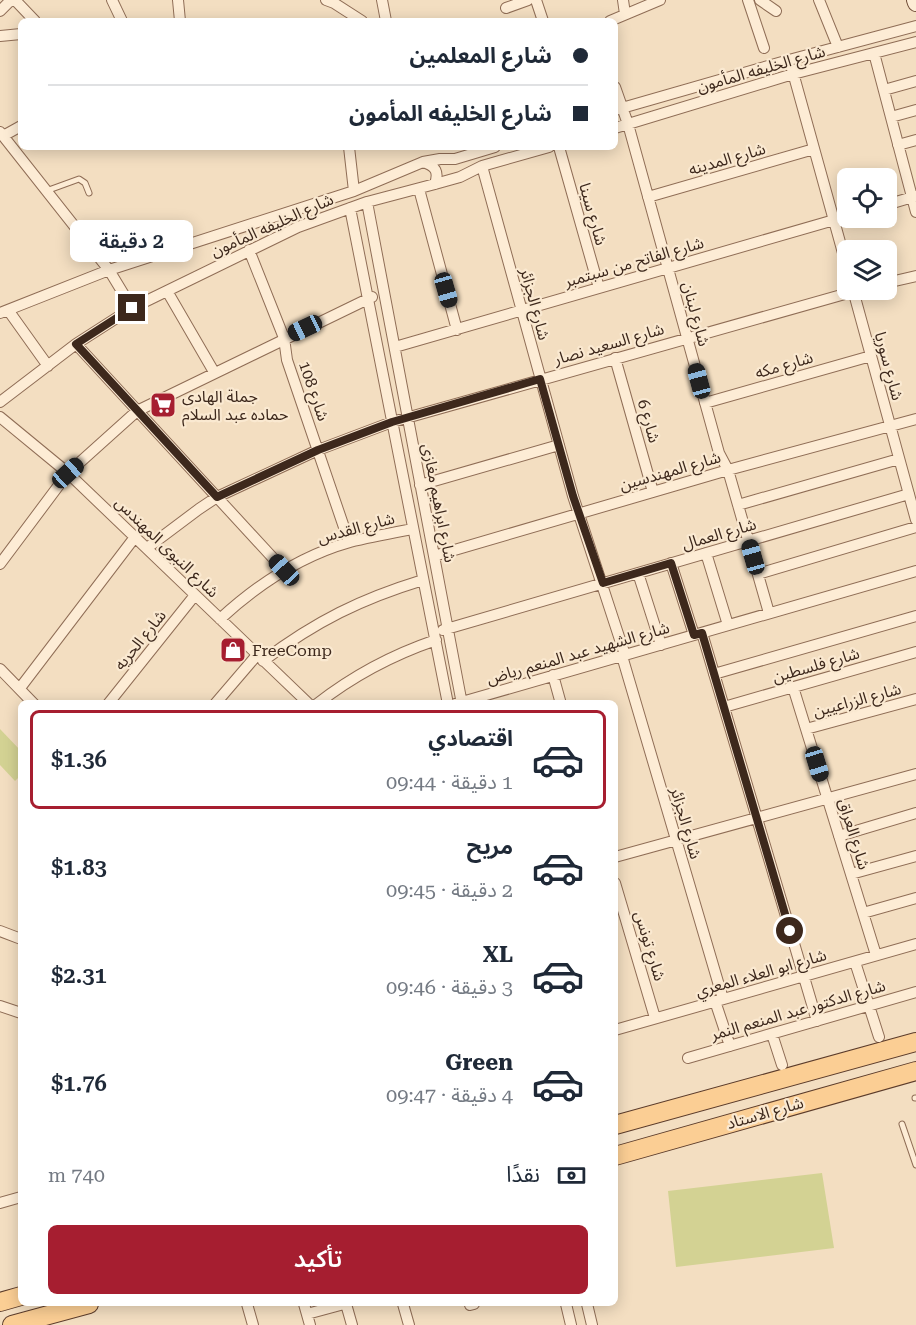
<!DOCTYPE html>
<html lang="ar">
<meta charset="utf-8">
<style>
body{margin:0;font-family:"Roboto Serif","Noto Sans Arabic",serif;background:#f6f6f7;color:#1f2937;direction:rtl;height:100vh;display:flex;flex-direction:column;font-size:22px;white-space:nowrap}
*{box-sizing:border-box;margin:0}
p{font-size:20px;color:#747a83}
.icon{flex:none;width:33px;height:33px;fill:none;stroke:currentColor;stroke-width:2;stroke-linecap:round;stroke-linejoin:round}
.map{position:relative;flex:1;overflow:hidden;direction:ltr}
.drawer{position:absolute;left:18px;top:700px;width:600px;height:606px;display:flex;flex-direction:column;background:#fff;border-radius:9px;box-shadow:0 3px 15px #0003;direction:rtl}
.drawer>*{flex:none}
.hud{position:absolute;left:18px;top:18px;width:600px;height:132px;border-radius:9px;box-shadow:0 3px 15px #0003;direction:rtl;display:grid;align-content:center;height:132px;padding:0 30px;background:#fff}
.fabs{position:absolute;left:837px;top:168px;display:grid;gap:12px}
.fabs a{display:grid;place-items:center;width:60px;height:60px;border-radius:9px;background:#fff;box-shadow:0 3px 15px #0003;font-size:30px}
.end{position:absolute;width:27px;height:27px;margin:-14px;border:8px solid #3d281c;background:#fff;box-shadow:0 0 0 3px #fff}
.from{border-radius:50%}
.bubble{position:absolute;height:42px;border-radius:9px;background:#fff;box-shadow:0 3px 15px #0003;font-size:20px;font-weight:600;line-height:42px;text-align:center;direction:rtl}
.car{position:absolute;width:18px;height:36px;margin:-18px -9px;border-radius:8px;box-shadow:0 0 4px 2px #0007;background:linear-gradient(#222 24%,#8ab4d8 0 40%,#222 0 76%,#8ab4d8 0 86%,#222 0)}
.hud b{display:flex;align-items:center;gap:21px;height:57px;font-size:22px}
.hud b+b{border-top:2px solid #e0e1e3}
.hud i{width:15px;height:15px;background:#1f2937}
ul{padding:10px 0 0;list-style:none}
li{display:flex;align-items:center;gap:18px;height:99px;margin:0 12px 9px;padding:0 18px;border:3px solid transparent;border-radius:9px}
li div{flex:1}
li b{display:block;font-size:22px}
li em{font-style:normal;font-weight:600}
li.active{border-color:#a61e30}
li>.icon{width:54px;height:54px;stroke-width:1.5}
.pay{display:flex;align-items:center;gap:15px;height:66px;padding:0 30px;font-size:22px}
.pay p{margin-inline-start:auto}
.action{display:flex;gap:12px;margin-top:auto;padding:12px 30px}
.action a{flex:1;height:69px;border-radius:9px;background:#a61e30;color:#fff;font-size:24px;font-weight:600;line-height:69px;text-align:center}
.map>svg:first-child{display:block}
.green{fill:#d3d293}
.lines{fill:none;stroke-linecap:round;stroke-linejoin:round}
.lane-casing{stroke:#8f6d56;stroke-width:7}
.street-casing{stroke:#8f6d56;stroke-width:12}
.secondary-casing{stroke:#714e39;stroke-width:18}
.primary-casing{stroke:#5c3c2b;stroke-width:20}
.lane{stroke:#fdecd5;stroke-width:5}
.street{stroke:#fdecd5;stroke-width:10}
.secondary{stroke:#fdecd5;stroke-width:16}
.primary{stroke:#fbce94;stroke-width:18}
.route{stroke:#3d281c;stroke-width:8}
.labels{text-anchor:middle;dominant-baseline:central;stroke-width:4.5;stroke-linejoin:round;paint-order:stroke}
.street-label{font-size:16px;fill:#3d281c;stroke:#fae9d1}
.poi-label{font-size:16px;fill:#3d281c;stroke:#fae9d1;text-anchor:start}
</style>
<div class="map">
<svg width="916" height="1325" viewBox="0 0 916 1325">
<rect width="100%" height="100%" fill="#f3dec1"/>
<path class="green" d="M0 729 21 751V775L15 781 0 765Z
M822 1173 834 1248 676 1267 668 1191Z"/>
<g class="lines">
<g class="lane-casing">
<path id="lane" d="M46 191 79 179 85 183 89 193
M915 1098H916
M902 1124 916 1165"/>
</g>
<g class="street-casing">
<path id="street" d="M15 0 35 21
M112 0 122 21
M178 0 180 21
M326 0 334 3 362 21
M382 0 386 21
M536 0 543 21
M623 0 625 14
M748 0 764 48
M760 0 776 11
M819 0 838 47
M506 8 528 0
M0 11 11 0
M610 21 660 0
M0 36 21 34
M874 53 916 212
M792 69 848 271
M615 87 628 124 719 453 728 470 769 613
M884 90 916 81
M615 110 789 60 916 26
M891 117 916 110
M615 128 793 74 916 42
M0 132 109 270 132 308
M3 136 21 126
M898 145 916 140
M349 147 354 191
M559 147 599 288
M423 162C436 166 439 172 435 184
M482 166 573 496 625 655
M419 189 457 330
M648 197 814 149
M367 202 462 704
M886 205 916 196
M350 208 448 704
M249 250 284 338 287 360 349 542
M886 283 916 276
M853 290 916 520
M167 291 214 372
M8 310 48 366
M0 313 109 270 354 191 423 162 440 159H455L495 147
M76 344 284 570
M395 347 848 216
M615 358 653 492
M0 402 76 344 132 308 298 227 367 202 435 184 460 177 482 166 549 147
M705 403 871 356
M0 417 68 473 309 704
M420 485 559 445
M738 505 899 459
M147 548 199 509 217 497 318 450 392 422 859 290
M706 553 728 625
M434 556 728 470 916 419
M671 563 694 635
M0 564 68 473 137 411 372 297
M638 573 661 645
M758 574 916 527
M220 619C257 585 300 556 350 542 370 537 392 533 413 529
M443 630 909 494
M702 633 817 1021
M622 656 723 999
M263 661C316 621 361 599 423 580
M0 669 34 704
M714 674 916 616
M553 675 561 704
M793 687 876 955
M20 688 135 537
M108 704 195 595
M215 704 257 655
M317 704C354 675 392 655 436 640
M455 704 916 571
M724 707 916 652
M806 729 916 699
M839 836 916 813
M615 857 916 774
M851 874 916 856
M615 883 655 1018
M863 913 916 898
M0 931 21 939
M855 962 879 1037
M715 1001 730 1046
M0 1006 21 1013
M615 1030 916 944
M772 1034 782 1065
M688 1058 916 992
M0 1203 21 1197
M247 1304 253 1325
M304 1304 310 1325
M346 1304 352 1325
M403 1304 409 1325
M566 1304 571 1325
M587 1304 592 1325
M470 1305 474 1304
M307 1314 344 1304"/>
</g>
<g class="secondary-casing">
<path id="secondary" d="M915 0 916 3"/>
</g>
<g class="primary-casing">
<path id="primary" d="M615 1125 916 1042
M615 1156 916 1071
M0 1302 21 1296
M12 1325 89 1304"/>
</g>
<use href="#lane" class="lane"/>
<use href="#street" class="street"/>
<use href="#secondary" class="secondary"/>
<use href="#primary" class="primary"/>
</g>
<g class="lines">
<path class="route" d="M132 308 76 344 217 497 318 450 392 422 540 379 573 496 603 583 671 563 694 635 702 633 790 931"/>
</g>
<defs>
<g id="supermarket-square" transform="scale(1.35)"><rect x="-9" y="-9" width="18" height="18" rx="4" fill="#a61e30" stroke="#fae9d1"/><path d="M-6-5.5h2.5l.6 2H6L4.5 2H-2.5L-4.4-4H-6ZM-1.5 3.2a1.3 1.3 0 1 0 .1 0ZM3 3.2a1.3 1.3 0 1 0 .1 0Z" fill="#fff"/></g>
<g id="shop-square" transform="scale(1.35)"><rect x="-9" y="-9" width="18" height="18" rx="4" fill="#a61e30" stroke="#fae9d1"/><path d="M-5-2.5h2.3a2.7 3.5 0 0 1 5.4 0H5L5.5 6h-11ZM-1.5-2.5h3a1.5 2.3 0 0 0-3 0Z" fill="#fff"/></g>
</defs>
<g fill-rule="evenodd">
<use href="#supermarket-square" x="163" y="405"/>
<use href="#shop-square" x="233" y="650"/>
</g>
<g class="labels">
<g class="street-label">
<text transform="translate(761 69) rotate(-16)">شارع الخليفه المأمون</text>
<text transform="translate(727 159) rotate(-16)">شارع المدينه</text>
<text transform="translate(593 214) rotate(74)">شارع سينا</text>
<text transform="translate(272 225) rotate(-24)">شارع الخليفه المأمون</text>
<text transform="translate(634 262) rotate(-16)">شارع الفاتح من سبتمبر</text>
<text transform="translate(535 304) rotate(75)">شارع الجزائر</text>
<text transform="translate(696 314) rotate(75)">شارع لبنان</text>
<text transform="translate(609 344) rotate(-16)">شارع السعيد نصار</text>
<text transform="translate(784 365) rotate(-16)">شارع مكه</text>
<text transform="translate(889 366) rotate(75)">شارع سوريا</text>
<text transform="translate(314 391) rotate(71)">شارع 108</text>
<text transform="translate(649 421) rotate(74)">شارع 6</text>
<text transform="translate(670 471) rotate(-16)">شارع المهندسين</text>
<text transform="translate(439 503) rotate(79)">شارع ابراهيم مغازى</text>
<text transform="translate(356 528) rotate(-15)">شارع القدس</text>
<text transform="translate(719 534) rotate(-16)">شارع العمال</text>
<text transform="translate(167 547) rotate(44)">شارع النبوى المهندس</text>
<text transform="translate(140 640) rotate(-51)">شارع الحريه</text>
<text transform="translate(578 653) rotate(-16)">شارع الشهيد عبد المنعم رياض</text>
<text transform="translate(816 665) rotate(-16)">شارع فلسطين</text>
<text transform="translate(857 700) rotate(-15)">شارع الزراعيين</text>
<text transform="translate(686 823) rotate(74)">شارع الجزائر</text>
<text transform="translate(854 834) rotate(73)">شارع العراق</text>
<text transform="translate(650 946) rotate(73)">شارع تونس</text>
<text transform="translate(761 973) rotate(-16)">شارع ابو العلاء المعري</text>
<text transform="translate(798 1010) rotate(-16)">شارع الدكتور عبد المنعم النمر</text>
<text transform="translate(765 1113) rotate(-16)">شارع الاستاد</text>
</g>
<g class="poi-label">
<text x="182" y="396">جملة الهادى<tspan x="182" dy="18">حماده عبد السلام</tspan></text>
<text x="252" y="650">FreeComp</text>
</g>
</g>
</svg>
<div class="fabs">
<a><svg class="icon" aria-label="locate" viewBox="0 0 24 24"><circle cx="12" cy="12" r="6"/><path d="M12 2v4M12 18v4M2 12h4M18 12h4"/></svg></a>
<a><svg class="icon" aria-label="layers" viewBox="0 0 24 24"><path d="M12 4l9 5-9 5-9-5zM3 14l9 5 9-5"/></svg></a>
</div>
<i class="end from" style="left:790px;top:931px"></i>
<i class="end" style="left:132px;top:308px"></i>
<div class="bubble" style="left:70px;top:220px;width:123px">2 دقيقة</div>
<i class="car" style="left:446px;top:290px;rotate:164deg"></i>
<i class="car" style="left:305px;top:328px;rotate:245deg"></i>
<i class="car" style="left:699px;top:381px;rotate:345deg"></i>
<i class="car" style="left:68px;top:473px;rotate:48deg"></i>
<i class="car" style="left:753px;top:557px;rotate:344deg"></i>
<i class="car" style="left:284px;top:570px;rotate:317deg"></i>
<i class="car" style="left:817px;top:764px;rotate:163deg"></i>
<div class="hud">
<b><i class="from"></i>شارع المعلمين</b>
<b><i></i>شارع الخليفه المأمون</b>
</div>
<section class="drawer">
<ul>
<li class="active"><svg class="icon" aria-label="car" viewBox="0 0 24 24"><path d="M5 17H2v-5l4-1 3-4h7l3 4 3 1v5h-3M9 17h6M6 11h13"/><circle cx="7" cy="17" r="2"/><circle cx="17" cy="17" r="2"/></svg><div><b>اقتصادي</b><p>1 دقيقة · 09:44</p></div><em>$1.36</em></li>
<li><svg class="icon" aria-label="car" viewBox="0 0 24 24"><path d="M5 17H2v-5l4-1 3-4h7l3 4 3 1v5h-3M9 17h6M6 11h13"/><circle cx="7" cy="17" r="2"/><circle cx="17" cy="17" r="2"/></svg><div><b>مريح</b><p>2 دقيقة · 09:45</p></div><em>$1.83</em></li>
<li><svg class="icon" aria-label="car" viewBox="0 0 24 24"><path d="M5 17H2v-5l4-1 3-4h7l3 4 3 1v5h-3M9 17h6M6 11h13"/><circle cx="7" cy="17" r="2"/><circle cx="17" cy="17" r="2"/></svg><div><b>XL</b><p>3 دقيقة · 09:46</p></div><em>$2.31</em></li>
<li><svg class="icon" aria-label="car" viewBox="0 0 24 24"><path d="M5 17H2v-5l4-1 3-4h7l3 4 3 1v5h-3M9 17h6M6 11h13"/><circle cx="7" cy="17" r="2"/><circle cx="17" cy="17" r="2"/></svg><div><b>Green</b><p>4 دقيقة · 09:47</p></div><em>$1.76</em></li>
</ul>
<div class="pay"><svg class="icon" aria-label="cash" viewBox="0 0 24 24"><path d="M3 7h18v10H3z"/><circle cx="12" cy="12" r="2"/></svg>نقدًا<p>740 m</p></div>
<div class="action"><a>تأكيد</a></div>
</section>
</div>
